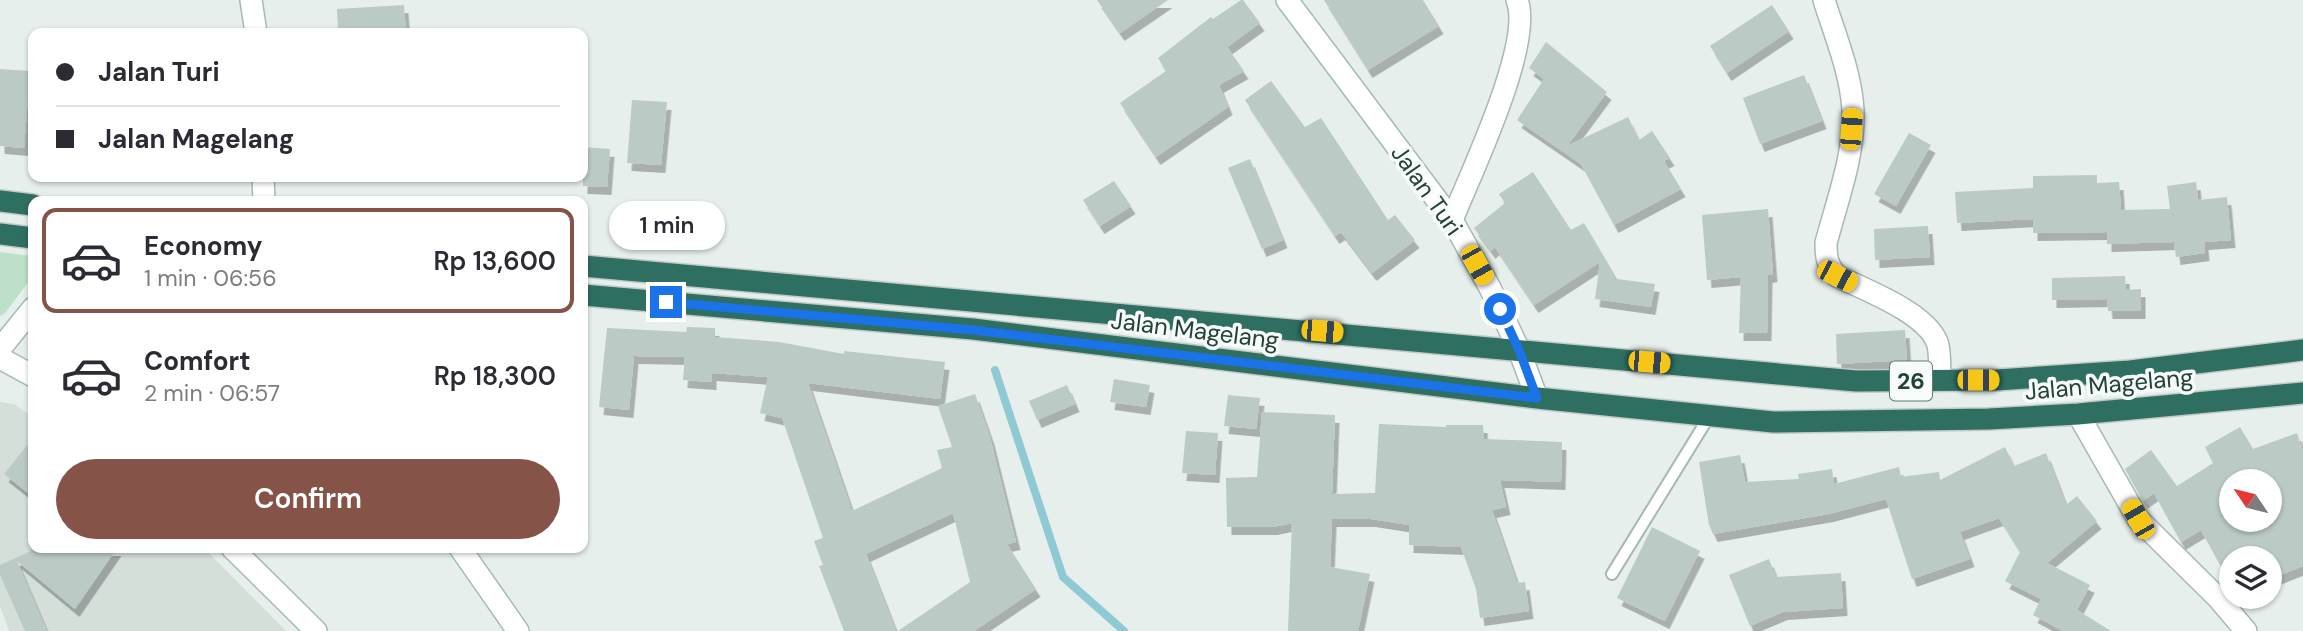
<!DOCTYPE html>
<meta charset="utf-8">
<style>
body{margin:0;font-family:"DM Sans",sans-serif;background:#f2f2f3;color:#2b2b33;height:100vh;display:flex;flex-direction:column;font-size:26px;white-space:nowrap}
*{box-sizing:border-box;margin:0}
p{font-size:23px;color:#7c7c81}
.icon{flex:none;width:38px;height:38px;fill:none;stroke:currentColor;stroke-width:2;stroke-linecap:round;stroke-linejoin:round}
.map{position:relative;flex:1;overflow:hidden}
.side{position:absolute;left:28px;top:196px;width:560px;height:357px;display:flex;flex-direction:column;background:#fff;border-radius:14px;box-shadow:0 2px 5px #0004}
.side>*{flex:none}
.top-card{position:absolute;left:28px;top:28px;width:560px;height:154px;border-radius:14px;box-shadow:0 2px 5px #0004;display:grid;align-content:center;height:154px;padding:0 28px;background:#fff}
.needle{width:46px;rotate:305deg}
.fabs{position:absolute;left:2219px;top:469px;display:grid;gap:14px}
.fabs a{display:grid;place-items:center;width:63px;height:63px;border-radius:50%;background:#fff;box-shadow:0 2px 5px #0004;font-size:35px}
.end{position:absolute;width:32px;height:32px;margin:-16px;border:9px solid #1a73e8;background:#fff;box-shadow:0 0 0 4px #fff}
.from{border-radius:50%}
.bubble{position:absolute;height:49px;border-radius:24px;background:#fff;box-shadow:0 2px 5px #0004;font-size:23px;font-weight:600;line-height:49px;text-align:center}
.car{position:absolute;width:21px;height:42px;margin:-21px -10px;border-radius:9px;box-shadow:0 0 5px 2px #0007;background:linear-gradient(#f5c518 24%,#345 0 40%,#f5c518 0 76%,#345 0 86%,#f5c518 0)}
.top-card b{display:flex;align-items:center;gap:24px;height:66px;font-size:26px}
.top-card b+b{border-top:2px solid #e1e1e2}
.top-card i{width:18px;height:18px;background:#2b2b33}
ul{padding:12px 0 0;list-style:none}
li{display:flex;align-items:center;gap:21px;height:105px;margin:0 14px 10px;padding:0 14px;border:4px solid transparent;border-radius:14px}
li div{flex:1}
li b{display:block;font-size:26px}
li em{font-style:normal;font-weight:600}
li.active{border-color:#855347}
li>.icon{width:63px;height:63px;stroke-width:1.5}
.action{display:flex;gap:14px;margin-top:auto;padding:14px 28px}
.action a{flex:1;height:80px;border-radius:42px;background:#855347;color:#fff;font-size:28px;font-weight:600;line-height:80px;text-align:center}
.map>svg:first-child{display:block}
.built{fill:#d4dfda}
.green{fill:#bfe0c8}
.lines{fill:none;stroke-linecap:round;stroke-linejoin:round}
.stream{stroke:#8ec9d4;stroke-width:8}
.building{fill:#bbcac4;fill-rule:evenodd;filter:url(#shadow)}
.lane-casing{stroke:#a8b8b2;stroke-width:14}
.street-casing{stroke:#a8b8b2;stroke-width:24}
.secondary-casing{stroke:#a4bbb3;stroke-width:24}
.highway-casing{stroke:#c2cac8;stroke-width:24}
.lane{stroke:#fff;stroke-width:10}
.street{stroke:#fff;stroke-width:21}
.secondary{stroke:#fff;stroke-width:21}
.highway{stroke:#2f6f62;stroke-width:21}
.route{stroke:#1a73e8;stroke-width:9}
.labels{text-anchor:middle;dominant-baseline:central;stroke-width:7;stroke-linejoin:round;paint-order:stroke}
.shield{fill:#f7fbf9;stroke:#637a73;stroke-width:2}
.shield-label{font-size:23px;font-weight:bold;fill:#24423a}
.street-label{font-size:24px;fill:#24423a;stroke:#f7fbf9}
</style>
<div class="map">
<svg width="2303" height="631" viewBox="0 0 2303 631">
<defs>
<filter id="shadow"><feDropShadow dx="4.5" dy="8" stdDeviation="0" flood-color="#0004"/></filter>
</defs>
<rect width="100%" height="100%" fill="#e6efeb"/>
<path class="built" d="M0 402 14 404 33 417V548H204L286 631H9L0 606Z"/>
<path class="green" d="M0 252 31 256 33 259V276L5 313 0 316Z"/>
<g class="lines">
<path class="stream" d="M995 370 1063 577 1124 631"/>
</g>
<path class="building" d="M1097 0H1168L1120 33Z
M1241 0H1243L1260 23 1227 47 1244 71 1219 85 1228 107 1156 157 1120 103 1166 71 1158 58 1211 17 1213 19Z
M1324 0H1423L1439 26 1368 70Z
M404 5 406 33H338L337 9Z
M1772 5 1789 31 1727 73 1710 46Z
M1546 42 1607 92 1567 146 1628 117 1639 140 1652 131 1670 158 1664 161 1681 189 1614 225 1581 164 1517 120 1544 79 1529 68Z
M0 69 30 71 24 148 0 146Z
M1804 75 1822 121 1760 144 1743 98Z
M1271 81 1305 127 1321 118 1388 220 1395 215 1415 240 1372 273 1341 232 1335 236 1245 100Z
M632 100 667 102 661 165 627 163Z
M1909 133 1931 145 1896 206 1874 194Z
M583 147 610 149 607 187 583 186Z
M1250 159 1283 240 1262 249 1228 168Z
M1533 172 1571 230 1584 223 1617 279 1655 284 1651 307 1595 299 1600 262 1534 305 1495 247 1491 251 1474 228 1505 203 1499 194Z
M2097 175V183L2119 182 2121 210 2170 209 2167 186 2196 182 2198 200 2227 197 2231 240 2204 242 2205 253 2176 257 2174 242 2107 244V232L2033 233V219L1957 223 1955 192 2033 188V176Z
M1114 181 1131 206 1100 226 1083 200Z
M1768 209 1773 274 1768 275 1767 333H1739L1741 277 1707 280 1702 215Z
M1928 226 1930 257 1875 260 1874 229Z
M2125 276 2126 290 2141 289V311H2108L2107 299 2052 300V278Z
M687 327 715 328V337L779 342 844 354V351L945 362 940 399 808 383 852 511 942 468 937 450 952 447 938 406 975 394 990 437 1016 542 1007 544 1036 589 974 631H898L970 582 953 513 866 554 896 631H844L819 566 823 565 814 541 823 538 782 418 760 413 768 377 712 373V382L683 380 685 357 634 356 629 410 599 407 607 328 686 332Z
M1905 330 1907 360 1837 364 1836 334Z
M1114 379 1150 385 1146 407 1110 402Z
M1067 385 1075 404 1037 420 1029 401Z
M1228 395 1260 398 1256 429 1224 426Z
M1262 412 1335 415 1332 494 1375 493 1379 424 1446 427V425H1483L1484 439 1562 442 1561 482 1500 480 1506 507 1492 510 1517 583 1525 582 1529 611 1480 618 1476 589 1461 547 1409 545V525L1371 519H1332L1330 567 1370 574 1358 631H1288L1292 523 1273 527H1227L1226 478 1257 477Z
M2240 427 2253 449 2297 433 2303 451V566L2271 579 2270 558H2263L2260 550 2245 558H2231V566L2223 570 2201 530 2181 542 2154 493 2143 501 2125 469 2151 450 2177 486 2213 463 2205 447ZM2231 481H2270V520H2231Z
M1186 431 1218 433 1215 475 1182 473Z
M33 438V497L4 474Z
M2005 447 2014 466 2046 453 2066 505 2077 496 2097 521 2047 563 2090 585 2077 610 2111 631H2063L2033 615 2041 599 2005 581 2020 552 1999 518 1960 532 1970 559 1912 579 1886 499 1829 514 1713 534 1709 525 1699 462 1740 455 1745 482 1799 479 1798 474 1832 469 1834 484 1899 467 1901 477 1939 472 1940 480Z
M1652 527 1700 551 1665 621 1617 598Z
M32 548H117L75 609 17 561 47 631H25L0 575V565L29 552Z
M1769 559 1776 577 1841 573 1843 608 1783 612 1750 626 1729 575Z"/>
<g class="lines">
<g class="lane-casing">
<path id="lane" d="M1612 574 1710 415"/>
</g>
<g class="street-casing">
<path id="street" d="M251 0 256 33
M1824 0C1835 35 1851 73 1853 110 1855 154 1837 201 1826 243 1826 257 1827 265 1837 276 1865 290 1925 312 1937 342 1941 352 1939 369 1940 380
M263 177 264 201
M1452 220C1470 175 1534 43 1517 0
M2078 414 2138 519 2218 598 2246 631"/>
</g>
<g class="secondary-casing">
<path id="secondary" d="M1287 0 1452 220 1490 288 1519 350 1537 398
M0 349 33 308
M0 358 33 376
M232 548 316 631
M460 548 518 631"/>
</g>
<g class="highway-casing">
<path id="highway" d="M0 201 33 205
M0 234 33 238
M583 266 1856 381 1997 380 2130 371 2303 350
M583 295 973 329 1537 398 1773 422 1989 419 2078 414 2303 393"/>
</g>
<use href="#lane" class="lane"/>
<use href="#street" class="street"/>
<use href="#secondary" class="secondary"/>
<use href="#highway" class="highway"/>
</g>
<g class="lines">
<path class="route" d="M666 302 973 330 1537 398 1519 350 1500 309"/>
</g>
<g class="labels">
<rect class="shield" x="1890" y="361.5" width="42" height="39" rx="5"/>
<g class="shield-label">
<text x="1911" y="381">26</text>
</g>
<g class="street-label">
<text transform="translate(1427 190) rotate(55)">Jalan Turi</text>
<text transform="translate(1195 330) rotate(7)">Jalan Magelang</text>
<text transform="translate(2109 384) rotate(-5)">Jalan Magelang</text>
</g>
</g>
</svg>
<div class="fabs">
<a><svg class="needle" viewBox="-14 -14 28 28"><path d="M0-13l5 13h-10z" fill="#e53935"/><path d="M0 13l5-13h-10z" fill="#7c7c81"/></svg></a>
<a><svg class="icon" aria-label="layers" viewBox="0 0 24 24"><path d="M12 4l9 5-9 5-9-5zM3 14l9 5 9-5"/></svg></a>
</div>
<i class="end from" style="left:1500px;top:309px"></i>
<i class="end" style="left:666px;top:302px"></i>
<div class="bubble" style="left:609px;top:201px;width:116px">1 min</div>
<i class="car" style="left:1851px;top:129px;rotate:4deg"></i>
<i class="car" style="left:1477px;top:265px;rotate:151deg"></i>
<i class="car" style="left:1837px;top:276px;rotate:117deg"></i>
<i class="car" style="left:1322px;top:331px;rotate:95deg"></i>
<i class="car" style="left:1649px;top:362px;rotate:95deg"></i>
<i class="car" style="left:1978px;top:380px;rotate:90deg"></i>
<i class="car" style="left:2138px;top:519px;rotate:330deg"></i>
<div class="top-card">
<b><i class="from"></i>Jalan Turi</b>
<b><i></i>Jalan Magelang</b>
</div>
<section class="side">
<ul>
<li class="active"><svg class="icon" aria-label="car" viewBox="0 0 24 24"><path d="M5 17H2v-5l4-1 3-4h7l3 4 3 1v5h-3M9 17h6M6 11h13"/><circle cx="7" cy="17" r="2"/><circle cx="17" cy="17" r="2"/></svg><div><b>Economy</b><p>1 min · 06:56</p></div><em>Rp 13,600</em></li>
<li><svg class="icon" aria-label="car" viewBox="0 0 24 24"><path d="M5 17H2v-5l4-1 3-4h7l3 4 3 1v5h-3M9 17h6M6 11h13"/><circle cx="7" cy="17" r="2"/><circle cx="17" cy="17" r="2"/></svg><div><b>Comfort</b><p>2 min · 06:57</p></div><em>Rp 18,300</em></li>
</ul>
<div class="action"><a>Confirm</a></div>
</section>
</div>
